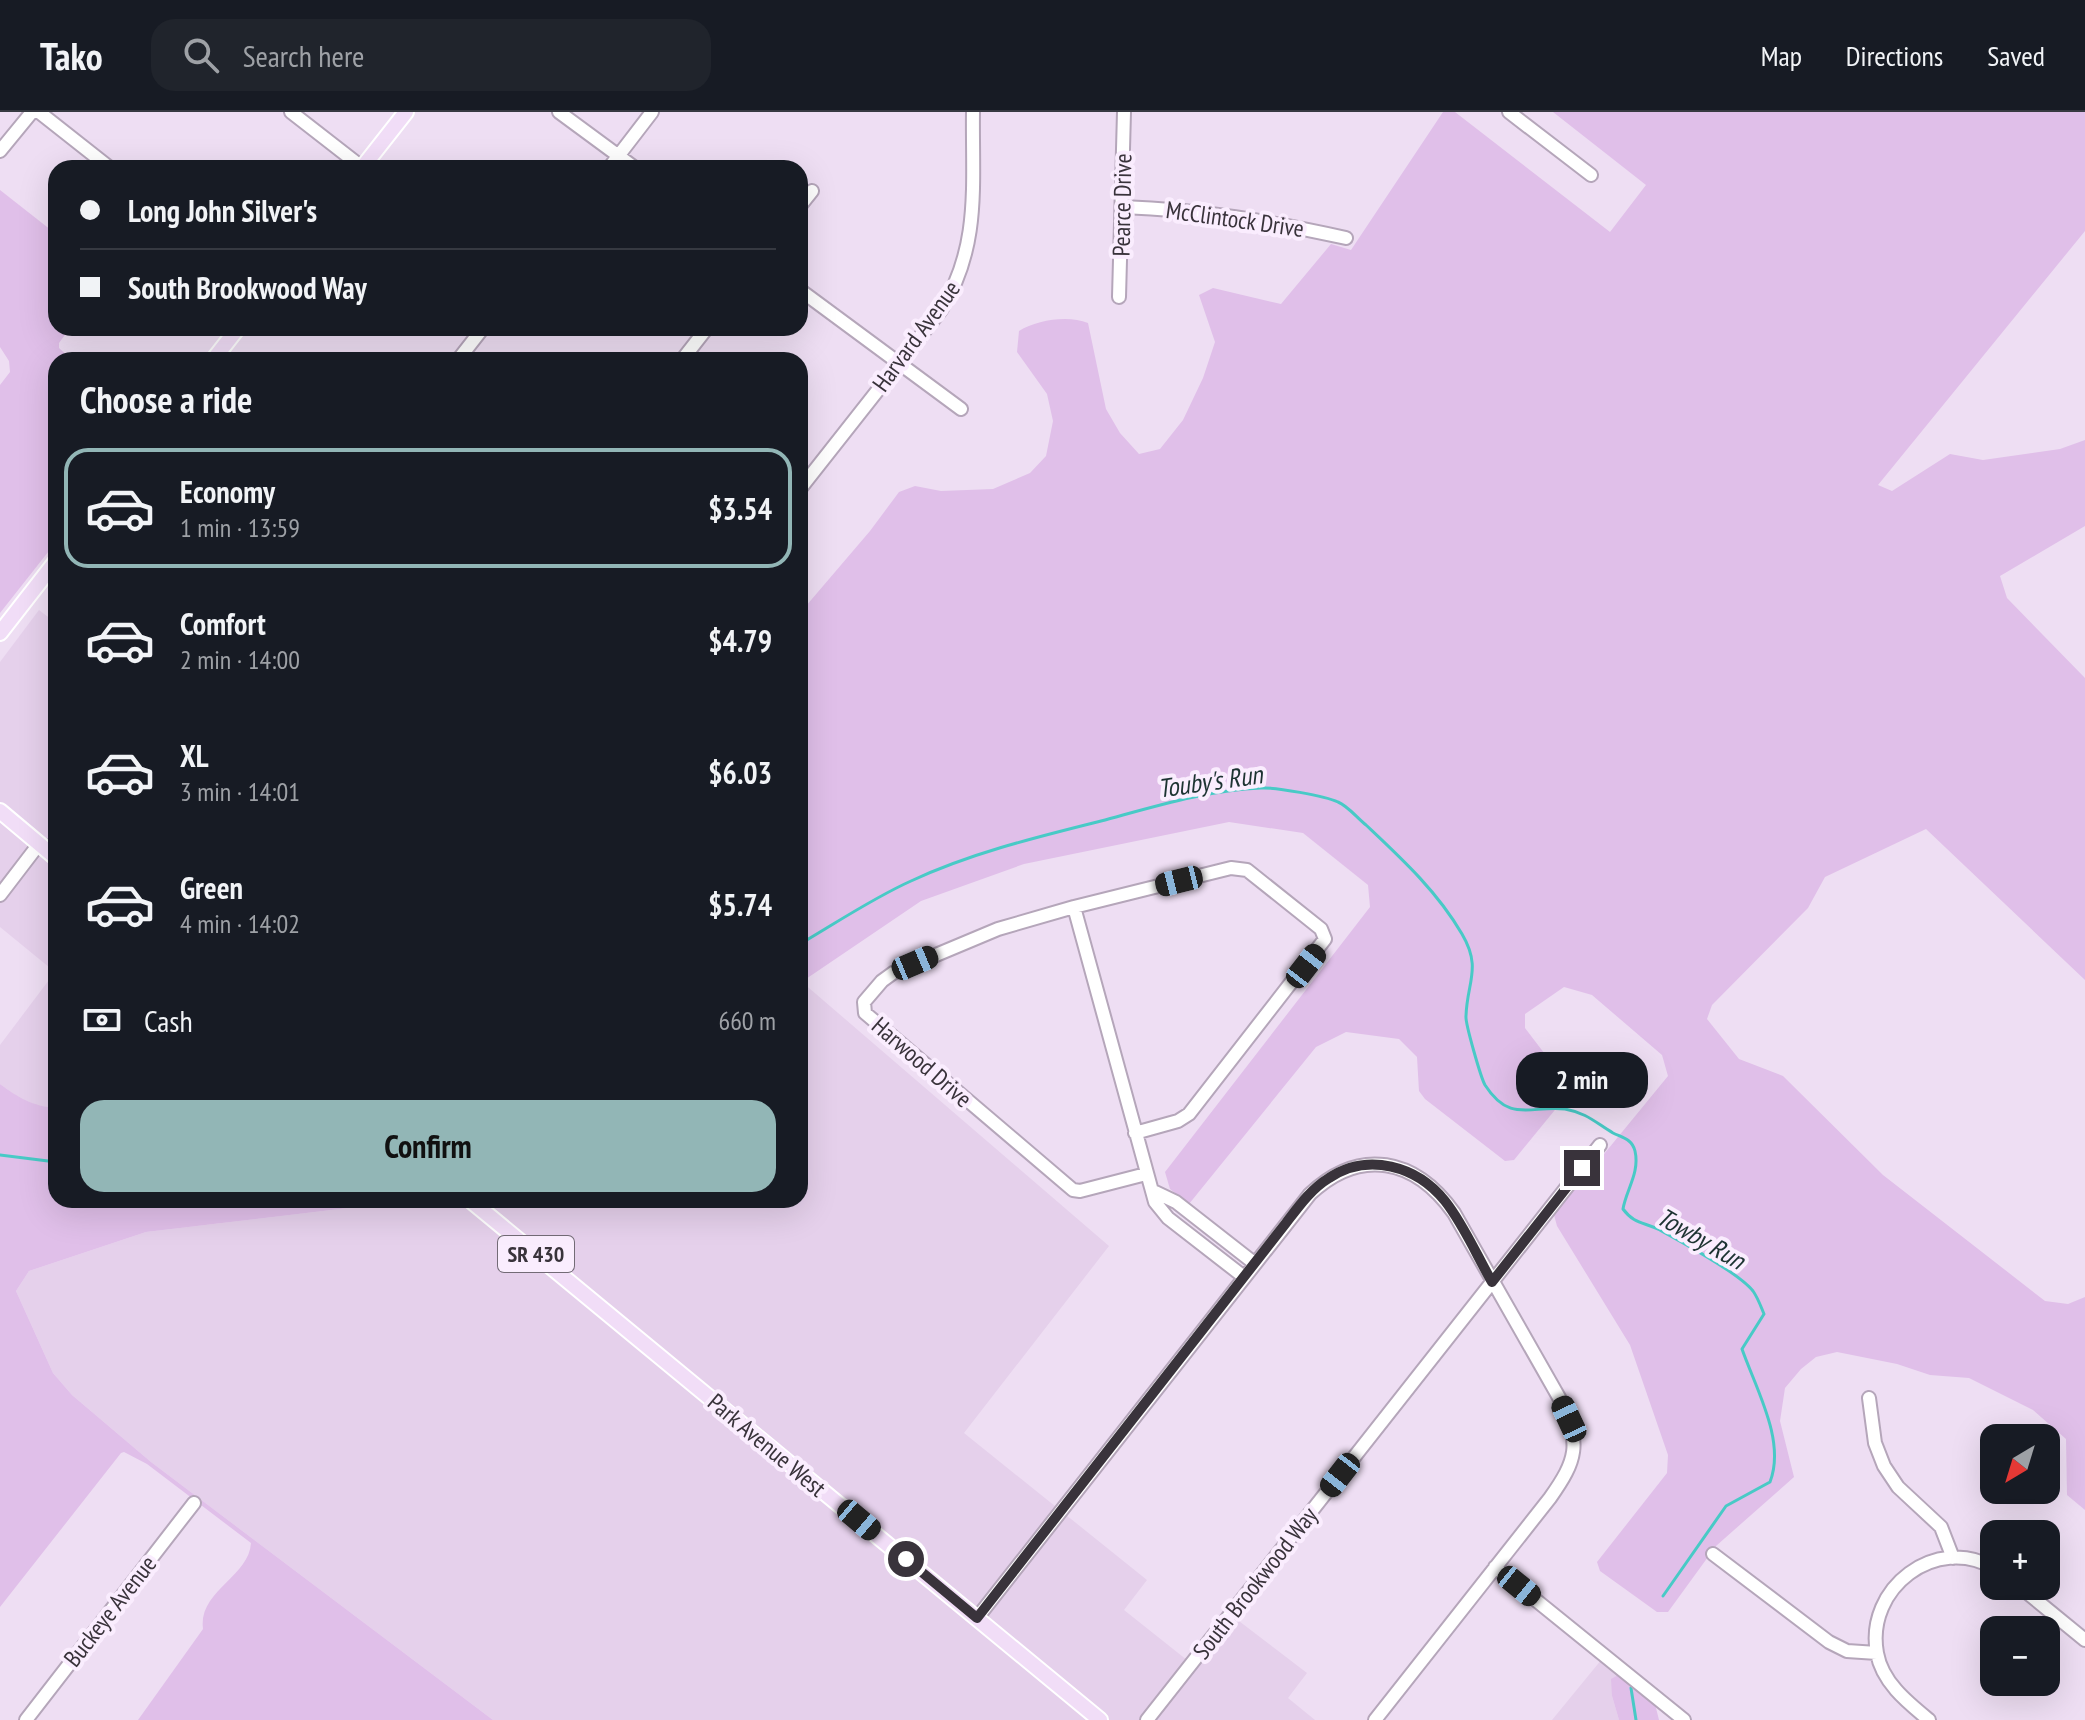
<!DOCTYPE html>
<meta charset="utf-8">
<style>
body{margin:0;font-family:"PT Sans Narrow",sans-serif;background:#20242c;color:#f1f3f6;height:100vh;display:flex;flex-direction:column;font-size:30px;white-space:nowrap}
*{box-sizing:border-box;margin:0}
p{font-size:26px;color:#9ea1a6}
.icon{flex:none;width:44px;height:44px;fill:none;stroke:currentColor;stroke-width:2;stroke-linecap:round;stroke-linejoin:round}
.map{position:relative;flex:1;overflow:hidden}
.details{position:absolute;left:48px;top:240px;width:760px;height:856px;display:flex;flex-direction:column;background:#171b24;border-radius:24px;box-shadow:0 8px 32px #0002}
.details>*{flex:none}
.hud{position:absolute;left:48px;top:48px;width:760px;height:176px;border-radius:24px;box-shadow:0 8px 32px #0002;display:grid;align-content:center;height:176px;padding:0 32px;background:#171b24}
.needle{width:52px;rotate:218deg}
.tools{position:absolute;left:1980px;top:1312px;display:grid;gap:16px}
.tools a{display:grid;place-items:center;width:80px;height:80px;border-radius:16px;background:#171b24;box-shadow:0 8px 32px #0002;font-size:40px}
.end{position:absolute;width:36px;height:36px;margin:-18px;border:10px solid #39333b;background:#fff;box-shadow:0 0 0 4px #fff}
.from{border-radius:50%}
.bubble{position:absolute;height:56px;border-radius:24px;background:#171b24;box-shadow:0 8px 32px #0002;font-size:26px;font-weight:600;line-height:56px;text-align:center}
.car{position:absolute;width:24px;height:48px;margin:-24px -12px;border-radius:10px;box-shadow:0 0 6px 2px #0007;background:linear-gradient(#222 24%,#8ab4d8 0 40%,#222 0 76%,#8ab4d8 0 86%,#222 0)}
.hud b{display:flex;align-items:center;gap:28px;height:76px;font-size:30px}
.hud b+b{border-top:2px solid #363941}
.hud i{width:20px;height:20px;background:#f1f3f6}
ul{padding:0;list-style:none}
li{display:flex;align-items:center;gap:24px;height:120px;margin:0 16px 12px;padding:0 16px;border:4px solid transparent;border-radius:24px}
li div{flex:1}
li b{display:block;font-size:30px}
li em{font-style:normal;font-weight:600}
li.current{border-color:#92b6b6}
li>.icon{width:72px;height:72px;stroke-width:1.5}
h2{padding:0 32px;font-size:36px;line-height:96px}
.pay{display:flex;align-items:center;gap:20px;height:88px;padding:0 32px;font-size:30px}
.pay p{margin-inline-start:auto}
.primary-button{display:flex;gap:16px;margin-top:auto;padding:16px 32px}
.primary-button a{flex:1;height:92px;border-radius:24px;background:#92b6b6;color:#111;font-size:32px;font-weight:600;line-height:92px;text-align:center}
header{display:flex;align-items:center;gap:48px;box-sizing:border-box;height:112px;padding:0 40px;background:#171b24;border-bottom:2px solid #363941}
header strong{font-size:38px}
nav{display:flex;gap:44px;margin-inline-start:auto;font-size:28px}
.search{width:560px;height:72px;background:#20242c;display:flex;align-items:center;gap:20px;box-sizing:border-box;padding:0 28px;border-radius:24px;color:#9ea1a6;font-size:30px}
.map>svg:first-child{display:block}
.built{fill:#e5d0eb}
.green{fill:#e0bfe9}
.lines{fill:none;stroke-linecap:round;stroke-linejoin:round}
.stream{stroke:#48cac6;stroke-width:3}
.minor-casing{stroke:#b5a6ba;stroke-width:16}
.major-casing{stroke:#fff;stroke-width:18}
.minor{stroke:#fff;stroke-width:12}
.major{stroke:#f1ddf7;stroke-width:14}
.route{stroke:#39333b;stroke-width:10}
.labels{text-anchor:middle;dominant-baseline:central;stroke-width:8;stroke-linejoin:round;paint-order:stroke}
.shield{fill:#faedfe;stroke:#736b76;stroke-width:2}
.shield-label{font-size:22px;font-weight:bold;fill:#39333b}
.street-label{font-size:24px;fill:#39333b;stroke:#faedfe}
.water-label{font-size:26px;font-style:italic;fill:#1d3332;stroke:#faedfe}
</style>
<header>
<strong>Tako</strong>
<div class="search"><svg class="icon" aria-label="search" viewBox="0 0 24 24"><circle cx="10" cy="10" r="6"/><path d="M15 15l6 6"/></svg>Search here</div>
<nav><a>Map</a><a>Directions</a><a>Saved</a></nav>
</header>
<div class="map">
<svg width="2085" height="1608" viewBox="0 0 2085 1608">
<rect width="100%" height="100%" fill="#eedef3"/>
<path class="built" d="M39 498 56 511V996L36 994 23 989 0 972V933L55 860 0 815V550Z
M802 870 1109 1134 964 1321 1147 1468 1124 1498 1197 1556 1235 1506 1307 1561 1288 1586 1315 1608H493L151 1350 72 1283 53 1261 16 1179 29 1159 146 1120 415 1088H800V871Z
M1602 1547 1620 1562 1612 1584 1619 1608H1552Z"/>
<path class="green" d="M1443 0H1455L1610 120 1646 73 1553 0H2085V119L1878 373 1892 379 1950 342 1983 348 2060 337 2085 328V414L2000 464 2007 486 2085 566V868L1926 717 1825 765 1808 796 1712 893 1707 907 1739 947 1783 964 1883 1063 2045 1189 2068 1192 2085 1185V1398L2067 1383 2066 1327 2033 1298 1969 1266 1930 1263 1897 1252 1837 1240 1816 1245 1801 1257 1785 1276 1780 1309 1794 1365 1716 1434 1668 1500H1657L1600 1459 1597 1450 1667 1361 1668 1343 1630 1233 1557 1114 1554 1103 1668 964 1662 943 1592 883 1564 875 1525 902V916L1567 971 1568 982 1514 1048 1505 1049 1425 987 1419 979 1417 945 1399 927 1346 920 1316 935 1189 1092 1170 1077 1165 1060 1370 795 1368 773 1303 721 1229 710 1024 752 921 789 800 871V501L870 419 899 380 915 374 941 379 993 377 1030 361 1046 344 1053 309 1047 282 1017 240 1019 219C1037 208 1068 203 1088 211L1106 297 1120 321 1139 342 1160 337 1183 308 1203 266 1215 230 1199 183 1213 176 1281 192 1331 132 1351 138Z
M0 78 56 122V216H70L59 231V236L72 248H56V430L0 501V273L10 260 9 249 0 235Z
M0 972C19 986 32 994 56 996V1088H415L146 1120 29 1159 16 1179 53 1261 72 1283 151 1350 493 1608H138L203 1517C198 1479 249 1465 251 1431L147 1352 124 1340 121 1341 0 1495Z
M1620 1562 1655 1592 1659 1608H1619L1612 1584 1611 1567Z"/>
<g class="lines">
<path class="stream" d="M800 832C836 811 873 786 911 769 971 741 1037 725 1101 709 1153 695 1207 678 1261 676 1275 675 1325 684 1338 690 1348 694 1357 706 1366 713 1401 746 1437 779 1462 822 1482 856 1467 870 1466 904 1465 911 1481 966 1485 973 1510 1012 1531 993 1565 997 1587 1001 1596 1011 1613 1021 1623 1026 1632 1027 1635 1039 1640 1061 1626 1078 1623 1097 1634 1112 1644 1110 1660 1118 1682 1130 1739 1161 1753 1179 1758 1186 1761 1195 1764 1202L1742 1237C1756 1277 1786 1329 1770 1370L1726 1394 1663 1484
M0 1043 56 1050
M1631 1576 1636 1608"/>
<g class="minor-casing">
<path id="minor" d="M39 0 110 56
M291 0 363 56
M559 0 635 56
M1509 0 1591 63
M0 39 32 0
M609 56 652 0
M800 94 812 79
M1123 95C1202 98 1269 109 1346 126
M800 178 961 297
M1119 185 1124 0
M458 248 483 216
M682 248 707 216
M800 377 941 198C981 134 972 72 973 0
M47 739 56 729
M0 783 39 732
M1074 795 1155 1090 1168 1106 1244 1165
M1135 1021 1178 1009 1189 1002 1325 827 1321 817 1247 758 1231 756 1074 795 998 817 893 861 882 869 864 890 865 901 1073 1078 1080 1079 1146 1062
M1153 1079 1176 1090 1254 1151
M1869 1286 1875 1331 1884 1354 1898 1375 1941 1415 1953 1446
M1713 1442 1829 1530 1847 1539 1877 1541
M1495 1455 1684 1608
M2019 1474 2085 1528
M977 1506 1310 1082C1360 1035 1415 1046 1454 1101L1561 1289C1581 1332 1577 1348 1550 1386L1375 1608
M26 1608 194 1391
M1147 1608 1600 1033
M1929 1608C1907 1590 1882 1570 1877 1541 1865 1476 1936 1422 1994 1456"/>
</g>
<g class="major-casing">
<path id="major" d="M362 56 406 0
M213 248 238 216
M0 521 56 449
M0 699 56 746
M470 1088 1100 1608"/>
</g>
<use href="#minor" class="minor"/>
<use href="#major" class="major"/>
</g>
<g class="lines">
<path class="route" d="M906 1447 977 1506 1286 1111C1299 1094 1311 1077 1329 1066 1368 1040 1417 1054 1445 1089 1464 1113 1477 1144 1492 1170L1582 1056"/>
</g>
<g class="labels">
<rect class="shield" x="498" y="1124" width="76" height="36" rx="6"/>
<g class="shield-label">
<text x="536" y="1142">SR 430</text>
</g>
<g class="street-label">
<text transform="translate(1122 93) rotate(-89)">Pearce Drive</text>
<text transform="translate(1235 107) rotate(8)">McClintock Drive</text>
<text transform="translate(916 224) rotate(-54)">Harvard Avenue</text>
<text transform="translate(922 950) rotate(41)">Harwood Drive</text>
<text transform="translate(767 1333) rotate(40)">Park Avenue West</text>
<text transform="translate(1255 1471) rotate(-52)">South Brookwood Way</text>
<text transform="translate(110 1499) rotate(-52)">Buckeye Avenue</text>
</g>
<g class="water-label">
<text transform="translate(1210 669) rotate(-8)">Touby's Run</text>
<text transform="translate(1701 1126) rotate(30)">Towby Run</text>
</g>
</g>
</svg>
<div class="tools">
<a><svg class="needle" viewBox="-14 -14 28 28"><path d="M0-13l5 13h-10z" fill="#e53935"/><path d="M0 13l5-13h-10z" fill="#9ea1a6"/></svg></a>
<a>+</a>
<a>−</a>
</div>
<i class="end from" style="left:906px;top:1447px"></i>
<i class="end" style="left:1582px;top:1056px"></i>
<div class="bubble" style="left:1516px;top:940px;width:132px">2 min</div>
<i class="car" style="left:1179px;top:769px;rotate:256deg"></i>
<i class="car" style="left:915px;top:851px;rotate:67deg"></i>
<i class="car" style="left:1306px;top:854px;rotate:38deg"></i>
<i class="car" style="left:1569px;top:1307px;rotate:335deg"></i>
<i class="car" style="left:1340px;top:1363px;rotate:218deg"></i>
<i class="car" style="left:859px;top:1408px;rotate:130deg"></i>
<i class="car" style="left:1519px;top:1474px;rotate:129deg"></i>
<div class="hud">
<b><i class="from"></i>Long John Silver's</b>
<b><i></i>South Brookwood Way</b>
</div>
<section class="details">
<h2>Choose a ride</h2>
<ul>
<li class="current"><svg class="icon" aria-label="car" viewBox="0 0 24 24"><path d="M5 17H2v-5l4-1 3-4h7l3 4 3 1v5h-3M9 17h6M6 11h13"/><circle cx="7" cy="17" r="2"/><circle cx="17" cy="17" r="2"/></svg><div><b>Economy</b><p>1 min · 13:59</p></div><em>$3.54</em></li>
<li><svg class="icon" aria-label="car" viewBox="0 0 24 24"><path d="M5 17H2v-5l4-1 3-4h7l3 4 3 1v5h-3M9 17h6M6 11h13"/><circle cx="7" cy="17" r="2"/><circle cx="17" cy="17" r="2"/></svg><div><b>Comfort</b><p>2 min · 14:00</p></div><em>$4.79</em></li>
<li><svg class="icon" aria-label="car" viewBox="0 0 24 24"><path d="M5 17H2v-5l4-1 3-4h7l3 4 3 1v5h-3M9 17h6M6 11h13"/><circle cx="7" cy="17" r="2"/><circle cx="17" cy="17" r="2"/></svg><div><b>XL</b><p>3 min · 14:01</p></div><em>$6.03</em></li>
<li><svg class="icon" aria-label="car" viewBox="0 0 24 24"><path d="M5 17H2v-5l4-1 3-4h7l3 4 3 1v5h-3M9 17h6M6 11h13"/><circle cx="7" cy="17" r="2"/><circle cx="17" cy="17" r="2"/></svg><div><b>Green</b><p>4 min · 14:02</p></div><em>$5.74</em></li>
</ul>
<div class="pay"><svg class="icon" aria-label="cash" viewBox="0 0 24 24"><path d="M3 7h18v10H3z"/><circle cx="12" cy="12" r="2"/></svg>Cash<p>660 m</p></div>
<div class="primary-button"><a>Confirm</a></div>
</section>
</div>
